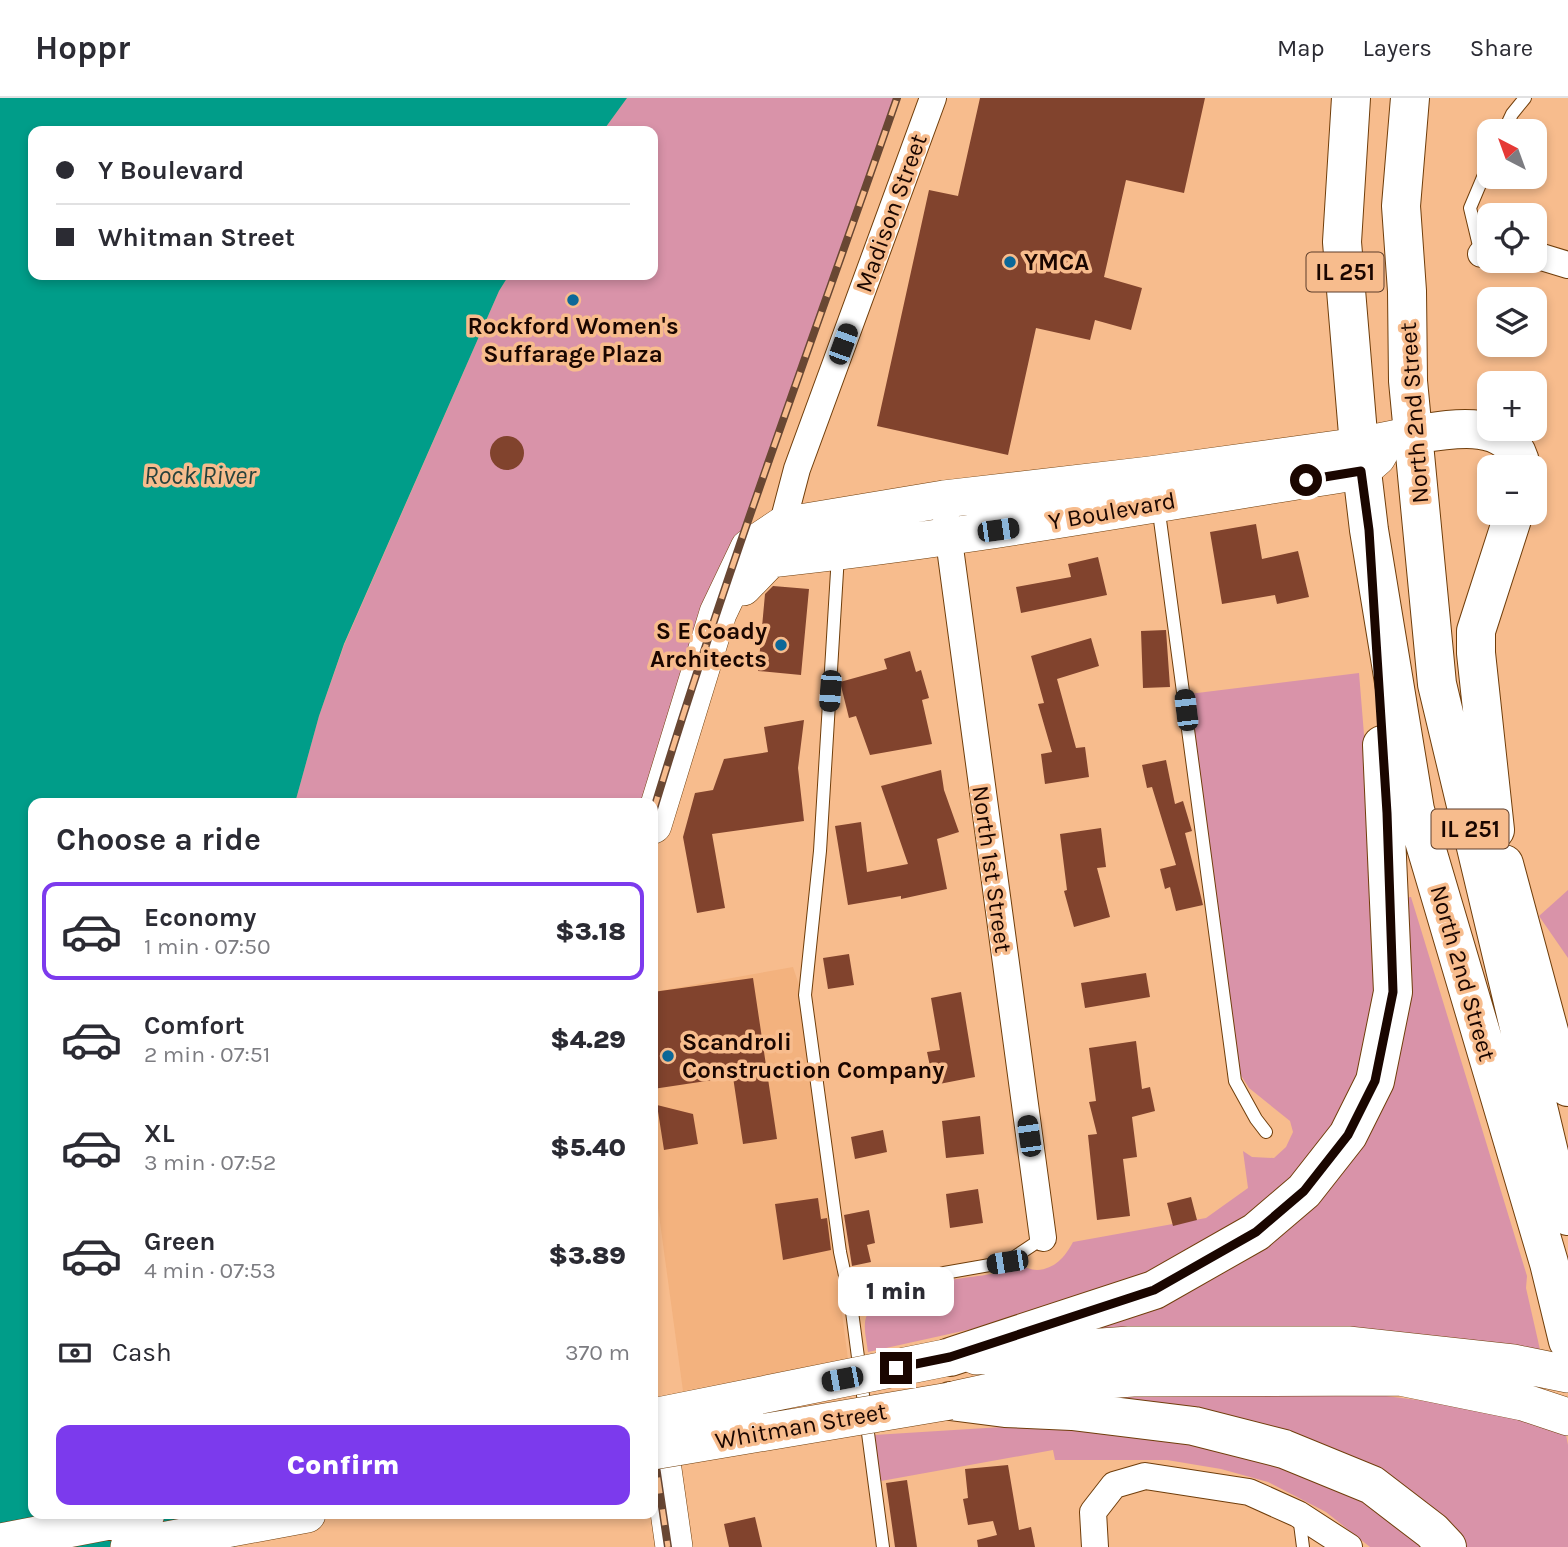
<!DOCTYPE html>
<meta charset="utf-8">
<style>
body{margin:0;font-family:Karla,sans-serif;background:#f2f2f3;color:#2b2b33;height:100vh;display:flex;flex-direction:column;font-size:26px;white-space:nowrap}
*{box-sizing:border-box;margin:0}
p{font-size:23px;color:#7c7c81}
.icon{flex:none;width:38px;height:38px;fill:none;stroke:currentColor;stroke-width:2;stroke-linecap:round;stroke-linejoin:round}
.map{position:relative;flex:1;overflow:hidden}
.sheet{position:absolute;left:28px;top:700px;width:630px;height:721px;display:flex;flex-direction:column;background:#fff;border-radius:14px;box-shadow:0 4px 10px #0003}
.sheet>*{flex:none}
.banner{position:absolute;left:28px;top:28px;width:630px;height:154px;border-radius:14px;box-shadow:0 4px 10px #0003;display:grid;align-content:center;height:154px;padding:0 28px;background:#fff}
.needle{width:46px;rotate:319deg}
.controls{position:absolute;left:1477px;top:21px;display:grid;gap:14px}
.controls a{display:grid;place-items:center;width:70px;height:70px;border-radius:14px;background:#fff;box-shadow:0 4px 10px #0003;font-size:35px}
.end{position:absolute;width:32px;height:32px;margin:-16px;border:9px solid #1a0600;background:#fff;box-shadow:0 0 0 4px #fff}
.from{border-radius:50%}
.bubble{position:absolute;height:49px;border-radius:14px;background:#fff;box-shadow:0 4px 10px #0003;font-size:23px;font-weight:800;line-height:49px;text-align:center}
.car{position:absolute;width:21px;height:42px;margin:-21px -10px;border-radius:9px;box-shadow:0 0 5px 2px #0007;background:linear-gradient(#222 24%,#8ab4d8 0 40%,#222 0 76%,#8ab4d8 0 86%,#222 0)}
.banner b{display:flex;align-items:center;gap:24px;height:66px;font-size:26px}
.banner b+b{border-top:2px solid #e1e1e2}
.banner i{width:18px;height:18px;background:#2b2b33}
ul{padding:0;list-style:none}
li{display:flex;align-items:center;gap:21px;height:98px;margin:0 14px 10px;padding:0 14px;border:4px solid transparent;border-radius:14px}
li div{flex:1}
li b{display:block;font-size:26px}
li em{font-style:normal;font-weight:800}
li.active{border-color:#7c3aed}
li>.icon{width:63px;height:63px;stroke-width:1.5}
h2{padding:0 28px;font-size:32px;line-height:84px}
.pay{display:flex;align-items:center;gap:18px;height:77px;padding:0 28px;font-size:26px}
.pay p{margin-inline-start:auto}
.cta{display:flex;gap:14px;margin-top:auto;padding:14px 28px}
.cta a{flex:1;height:80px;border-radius:14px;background:#7c3aed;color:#fff;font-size:28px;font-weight:800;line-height:80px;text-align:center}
header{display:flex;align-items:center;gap:42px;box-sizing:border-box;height:98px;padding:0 35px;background:#fff;border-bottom:2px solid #e1e1e2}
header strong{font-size:33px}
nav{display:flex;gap:38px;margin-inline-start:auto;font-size:24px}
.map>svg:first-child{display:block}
.built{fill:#f3b27e}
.green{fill:#d993a9}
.water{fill:#009d89}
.building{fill:#81432d}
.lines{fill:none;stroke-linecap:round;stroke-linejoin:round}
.lane-casing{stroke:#703e0b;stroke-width:14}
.street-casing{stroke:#703e0b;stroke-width:28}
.secondary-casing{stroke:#703e0b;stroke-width:38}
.primary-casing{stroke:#703e0b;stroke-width:40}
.lane{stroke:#fff;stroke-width:12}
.street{stroke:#fff;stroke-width:26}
.secondary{stroke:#fff;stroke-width:37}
.primary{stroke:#fff;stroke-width:38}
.rail-casing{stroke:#694733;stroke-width:8}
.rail{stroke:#f7bc8d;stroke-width:5;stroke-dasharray:16;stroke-linecap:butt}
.secondary-bridge-casing{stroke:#703e0b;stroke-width:38;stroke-linecap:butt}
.secondary-bridge{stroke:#fff;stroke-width:37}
.route{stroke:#1a0600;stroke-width:9}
.poi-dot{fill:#0c6898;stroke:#f7bc8d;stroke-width:2.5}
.labels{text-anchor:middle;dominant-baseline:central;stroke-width:7;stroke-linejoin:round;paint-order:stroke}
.shield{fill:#f7bc8d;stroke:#5c3d2a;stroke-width:2}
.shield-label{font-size:23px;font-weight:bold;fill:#1a0600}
.street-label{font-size:24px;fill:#1a0600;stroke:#f7bc8d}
.poi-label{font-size:24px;font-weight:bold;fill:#1a0600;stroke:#f7bc8d;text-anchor:start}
.water-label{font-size:26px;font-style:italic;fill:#28433d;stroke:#f7bc8d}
</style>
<header>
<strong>Hoppr</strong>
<nav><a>Map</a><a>Layers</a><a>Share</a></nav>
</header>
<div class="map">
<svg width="1568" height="1449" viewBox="0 0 1568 1449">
<rect width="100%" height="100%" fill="#f7bc8d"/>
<path class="built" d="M793 869 799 887 848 1261 683 1293 653 1073V894Z"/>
<path class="green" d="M627 0H897L750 417 653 705H295L319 618 344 547 499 193 509 177H653V33H603Z
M1359 575 1380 833V887L1359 977 1342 1017 1296 1083 1195 1157 1044 1215 868 1254C867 1243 862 1227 867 1217 883 1183 968 1182 1001 1174 1006 1173 1011 1170 1016 1169 1023 1167 1030 1172 1037 1172 1055 1171 1065 1159 1073 1144L1206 1120 1248 1090 1243 1053 1252 1059 1274 1060 1286 1049 1293 1034 1290 1023 1249 990 1240 976 1189 596Z
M1568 792V860L1539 818Z
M1411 799 1527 1178 1526 1190 1541 1256 1333 1231 1248 1228 1048 1236 1329 1083 1403 800Z
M1331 1291 1457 1307 1565 1332 1568 1347V1449H1458L1417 1408 1079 1300Z
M1019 1328 1210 1341 1373 1408 1425 1449H1370L1326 1414 1268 1384 1221 1371 1167 1362H1055L1053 1352 881 1383 874 1337Z"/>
<path class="water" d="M0 0H627L603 33H33V177H509L499 193 344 546 319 618 295 705H33V1416H230L235 1449H0Z"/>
<path class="building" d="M980 0H1205L1184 95 1126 82 1104 179 1142 190 1131 232 1095 222 1090 242 1036 230 1008 357 877 328 929 92 958 98Z
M490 355a17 17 0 1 1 34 0a17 17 0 1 1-34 0Z
M1256 426 1262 461 1298 453 1309 499 1277 506 1275 497 1222 506 1210 434Z
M1098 459 1107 497 1021 515 1016 489 1071 479 1068 466Z
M773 488 809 491 801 577 758 573 765 496Z
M1166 532 1170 589 1143 590 1141 533Z
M1091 540 1099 568 1057 581 1076 650 1085 649 1089 679 1045 686 1041 656 1052 654 1038 606 1044 605 1031 558Z
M910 553 916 574 921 572 929 600 922 602 932 646 870 657 856 618 849 620 840 584 887 571 884 561Z
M804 622 798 670 804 723 712 736 725 810 697 815 683 739 695 695 713 692 724 661 768 654 764 629Z
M1166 662 1175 706 1183 703 1192 733 1185 735 1203 807 1176 813 1170 789 1165 791 1160 771 1176 767 1152 689 1147 690 1142 667Z
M941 672 944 692 959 734 937 741 947 791 901 801V798L848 807 835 728 861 724 867 774 908 766 881 688Z
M1101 730 1106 769 1097 770 1110 819 1074 829 1064 793 1067 792 1060 736Z
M849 856 854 887 828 891 823 860Z
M1146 875 1150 899 1085 910 1081 885Z
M753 880 777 1041 743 1046 733 979 653 991V894Z
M961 894 975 979 934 987 927 954 940 952 931 900Z
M1136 943 1142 991 1150 989 1155 1013 1132 1019 1137 1059 1123 1061 1130 1118 1097 1122 1088 1037 1097 1036 1089 1004 1096 1003 1089 950Z
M657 1007 693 1016 698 1046 664 1052Z
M980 1018 984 1056 946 1060 942 1023Z
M883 1032 887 1054 855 1061 851 1039Z
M978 1091 983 1125 950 1130 946 1096Z
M1191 1099 1197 1122 1173 1128 1167 1105Z
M818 1100 821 1121 827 1120 831 1152 783 1162 775 1106Z
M869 1112 875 1145 867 1147 871 1164 852 1168 844 1117Z
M1008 1367 1019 1432 1031 1429 1035 1449H978L977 1442 997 1437 993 1423 968 1427 963 1401 968 1400 965 1371Z
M907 1382 917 1449H895L886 1385Z
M755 1419 762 1449H729L724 1426Z"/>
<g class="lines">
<g class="lane-casing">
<path id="lane" d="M1504 33 1512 16 1525 0
M1481 156 1470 110 1489 65
M1158 407 1235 983 1256 1021 1266 1034
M838 457 820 753 805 897 840 1154 851 1206 883 1449
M851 1206 904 1185 944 1175 1007 1164 1043 1140
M1299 1418 1303 1449"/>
</g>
<g class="street-casing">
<path id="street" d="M1481 156 1489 155
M1535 157 1568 167
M946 420 1043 1140
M782 428 797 371 933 0
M1095 1449 1093 1414 1114 1387 1145 1378 1249 1394 1298 1416 1349 1449"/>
</g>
<g class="secondary-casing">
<path id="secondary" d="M743 489 770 461C969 440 1165 403 1361 373L1377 359 1381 352
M653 727 718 515 749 450 782 428 944 401 1150 377 1359 348 1414 337
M976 1258 1129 1247H1348L1513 1265 1568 1276
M957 1301 1017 1288 1133 1280 1400 1279 1523 1304 1568 1319
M656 1322 674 1449
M0 1444 146 1416
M129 1449 307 1416"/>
</g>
<g class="primary-casing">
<path id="primary" d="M1351 0 1342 144 1359 348 1369 432 1415 712 1549 1165 1568 1243
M1410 0 1401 108 1407 193 1408 283 1437 586 1550 1059 1568 1118
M1414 337C1449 331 1513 318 1521 369
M1495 732 1476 555V533L1514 415
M1504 766 1560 974 1568 989
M950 1259 1154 1192 1256 1134 1304 1093 1348 1037 1375 983 1393 894 1382 647
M950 1303 1005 1310 1072 1313 1194 1328 1284 1351 1372 1387 1432 1433 1447 1449"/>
</g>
<use href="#lane" class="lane"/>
<use href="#street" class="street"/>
<use href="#secondary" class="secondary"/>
<use href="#primary" class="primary"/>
<g class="rail-casing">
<path id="rail" d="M653 714C726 473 814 238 897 0
M653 1348 668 1449"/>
</g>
<use href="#rail" class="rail"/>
<g class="secondary-bridge-casing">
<path id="secondary-bridge" d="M653 1319 950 1259
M653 1353 950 1303"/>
</g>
<use href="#secondary-bridge" class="secondary-bridge"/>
</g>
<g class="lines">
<path class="route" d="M896 1270 950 1259 1154 1192 1256 1134 1304 1093 1348 1037 1375 983 1393 894 1387 715 1369 432 1361 373 1306 382"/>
</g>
<g class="poi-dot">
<circle cx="1010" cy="164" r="7"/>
<circle cx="573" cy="202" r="7"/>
<circle cx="781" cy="547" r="7"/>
<circle cx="668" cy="958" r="7"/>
</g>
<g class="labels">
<g class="shield">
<rect x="1306.5" y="154.5" width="77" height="39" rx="5"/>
<rect x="1431.5" y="711.5" width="77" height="39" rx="5"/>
</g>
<g class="shield-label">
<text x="1345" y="174">IL 251</text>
<text x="1470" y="731">IL 251</text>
</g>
<g class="street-label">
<text transform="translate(891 115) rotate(-70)">Madison Street</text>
<text transform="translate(1414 315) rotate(-94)">North 2nd Street</text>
<text transform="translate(1112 413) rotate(-10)">Y Boulevard</text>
<text transform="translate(992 771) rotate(82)">North 1st Street</text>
<text transform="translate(1463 875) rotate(74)">North 2nd Street</text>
<text transform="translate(801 1328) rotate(-10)">Whitman Street</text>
</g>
<g class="poi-label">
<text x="1024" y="164">YMCA</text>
<text x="573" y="228" text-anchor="middle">Rockford Women's<tspan x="573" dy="28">Suffarage Plaza</tspan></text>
<text x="767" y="533" text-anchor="end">S E Coady<tspan x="767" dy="28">Architects</tspan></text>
<text x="682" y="944">Scandroli<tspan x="682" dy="28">Construction Company</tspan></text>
</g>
<g class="water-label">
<text x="200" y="377">Rock River</text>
</g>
</g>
</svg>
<div class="controls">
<a><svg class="needle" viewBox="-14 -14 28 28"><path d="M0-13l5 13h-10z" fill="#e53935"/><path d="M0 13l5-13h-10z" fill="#7c7c81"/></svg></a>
<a><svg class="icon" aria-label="locate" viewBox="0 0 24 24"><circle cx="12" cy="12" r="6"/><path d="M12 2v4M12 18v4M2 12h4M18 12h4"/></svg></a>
<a><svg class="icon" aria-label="layers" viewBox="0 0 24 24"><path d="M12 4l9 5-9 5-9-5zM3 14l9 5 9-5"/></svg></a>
<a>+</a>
<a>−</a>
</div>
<i class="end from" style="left:1306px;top:382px"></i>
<i class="end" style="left:896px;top:1270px"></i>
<div class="bubble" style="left:838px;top:1169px;width:116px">1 min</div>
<i class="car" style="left:843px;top:246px;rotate:20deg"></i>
<i class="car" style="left:998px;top:432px;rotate:82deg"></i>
<i class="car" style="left:830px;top:593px;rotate:184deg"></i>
<i class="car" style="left:1186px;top:612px;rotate:353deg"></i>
<i class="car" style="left:1029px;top:1038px;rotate:352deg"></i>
<i class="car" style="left:1007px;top:1164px;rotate:261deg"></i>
<i class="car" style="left:842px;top:1281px;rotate:259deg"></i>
<div class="banner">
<b><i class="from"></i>Y Boulevard</b>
<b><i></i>Whitman Street</b>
</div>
<section class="sheet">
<h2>Choose a ride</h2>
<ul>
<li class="active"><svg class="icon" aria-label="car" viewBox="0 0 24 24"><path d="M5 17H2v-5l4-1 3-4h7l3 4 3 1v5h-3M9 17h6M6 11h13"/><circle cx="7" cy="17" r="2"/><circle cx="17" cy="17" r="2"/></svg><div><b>Economy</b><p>1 min · 07:50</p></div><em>$3.18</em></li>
<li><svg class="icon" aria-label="car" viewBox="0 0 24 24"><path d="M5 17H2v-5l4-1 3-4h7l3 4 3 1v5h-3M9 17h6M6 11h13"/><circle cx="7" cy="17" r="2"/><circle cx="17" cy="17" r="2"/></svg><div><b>Comfort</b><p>2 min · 07:51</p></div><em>$4.29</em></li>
<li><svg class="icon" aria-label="car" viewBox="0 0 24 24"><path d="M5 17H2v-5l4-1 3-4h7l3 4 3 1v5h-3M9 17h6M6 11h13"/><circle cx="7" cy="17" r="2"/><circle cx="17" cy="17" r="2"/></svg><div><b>XL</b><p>3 min · 07:52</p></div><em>$5.40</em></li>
<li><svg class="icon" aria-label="car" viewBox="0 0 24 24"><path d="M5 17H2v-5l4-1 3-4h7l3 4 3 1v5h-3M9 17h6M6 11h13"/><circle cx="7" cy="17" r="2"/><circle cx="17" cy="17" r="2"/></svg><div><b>Green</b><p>4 min · 07:53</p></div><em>$3.89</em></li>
</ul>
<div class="pay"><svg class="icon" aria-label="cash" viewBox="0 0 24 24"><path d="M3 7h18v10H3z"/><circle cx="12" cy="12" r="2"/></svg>Cash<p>370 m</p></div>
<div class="cta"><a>Confirm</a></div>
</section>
</div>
